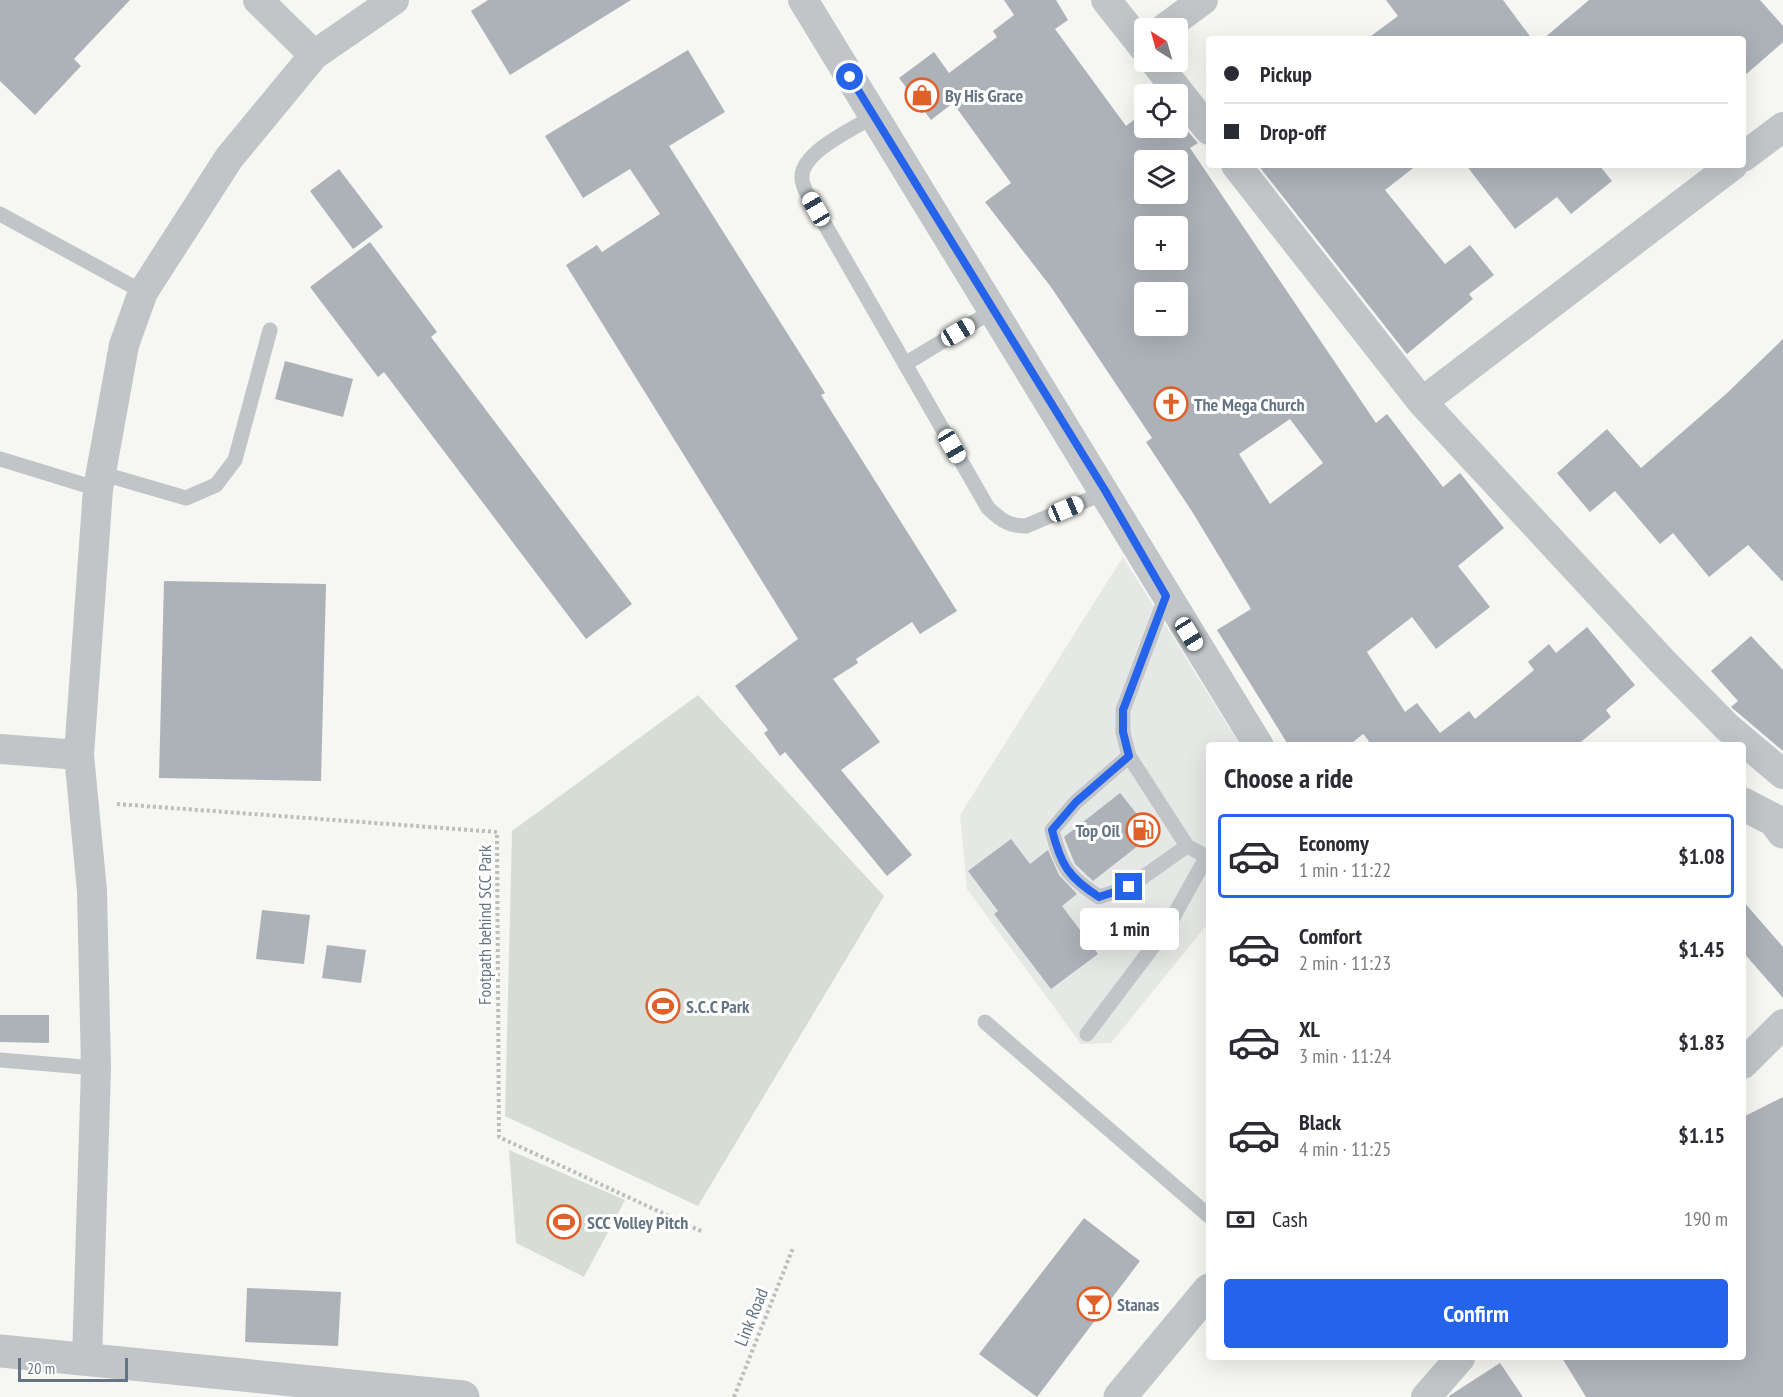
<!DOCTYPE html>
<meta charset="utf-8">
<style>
body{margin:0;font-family:"PT Sans Narrow",sans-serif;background:#f7f7f7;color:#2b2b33;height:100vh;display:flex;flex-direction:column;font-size:22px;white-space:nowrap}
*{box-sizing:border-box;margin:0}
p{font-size:20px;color:#7c7c81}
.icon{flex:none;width:33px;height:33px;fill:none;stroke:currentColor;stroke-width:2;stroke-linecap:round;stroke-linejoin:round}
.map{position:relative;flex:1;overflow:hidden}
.details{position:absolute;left:1206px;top:742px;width:540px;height:618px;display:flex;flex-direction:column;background:#fff;border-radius:6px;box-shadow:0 6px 24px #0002}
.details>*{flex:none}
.guide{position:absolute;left:1206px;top:36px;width:540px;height:132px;border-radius:6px;box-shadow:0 6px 24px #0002;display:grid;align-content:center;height:132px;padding:0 18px;background:#fff}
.needle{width:39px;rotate:323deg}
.controls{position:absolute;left:1134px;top:18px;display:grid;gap:12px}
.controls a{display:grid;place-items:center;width:54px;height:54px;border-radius:6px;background:#fff;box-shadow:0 6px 24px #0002;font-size:30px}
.scale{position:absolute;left:18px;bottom:15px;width:110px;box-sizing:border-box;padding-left:6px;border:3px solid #657483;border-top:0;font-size:16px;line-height:21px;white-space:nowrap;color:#657483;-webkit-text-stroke:4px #fff;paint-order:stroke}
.end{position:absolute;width:27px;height:27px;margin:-14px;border:8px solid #2563eb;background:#fff;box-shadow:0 0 0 3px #fff}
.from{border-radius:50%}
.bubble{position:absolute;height:42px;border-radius:6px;background:#fff;box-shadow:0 6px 24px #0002;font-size:20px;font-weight:600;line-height:42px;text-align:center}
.car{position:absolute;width:18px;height:36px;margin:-18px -9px;border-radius:8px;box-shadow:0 0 4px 2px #0007;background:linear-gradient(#fff 24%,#345 0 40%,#fff 0 76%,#345 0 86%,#fff 0)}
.guide b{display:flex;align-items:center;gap:21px;height:57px;font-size:22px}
.guide b+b{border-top:2px solid #e1e1e2}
.guide i{width:15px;height:15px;background:#2b2b33}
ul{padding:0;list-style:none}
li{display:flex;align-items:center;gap:18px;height:84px;margin:0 12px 9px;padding:0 6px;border:3px solid transparent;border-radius:6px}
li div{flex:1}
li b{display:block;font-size:22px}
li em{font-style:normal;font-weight:600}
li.selected{border-color:#2563eb}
li>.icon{width:54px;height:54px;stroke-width:1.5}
h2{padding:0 18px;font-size:27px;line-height:72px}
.pay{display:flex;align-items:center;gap:15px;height:66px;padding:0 18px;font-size:22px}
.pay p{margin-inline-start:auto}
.primary-button{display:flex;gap:12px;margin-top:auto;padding:12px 18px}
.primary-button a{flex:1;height:69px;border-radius:6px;background:#2563eb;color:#fff;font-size:24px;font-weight:600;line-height:69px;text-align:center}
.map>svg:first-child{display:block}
.built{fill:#e6e8e6}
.green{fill:#d7ddd4}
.building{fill:#acb2b8;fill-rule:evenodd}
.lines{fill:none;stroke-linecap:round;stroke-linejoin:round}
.path{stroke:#bbbdbf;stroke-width:4;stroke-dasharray:3 3;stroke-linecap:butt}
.service{stroke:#c1c5c8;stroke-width:15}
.minor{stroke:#c1c5c8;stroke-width:30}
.tertiary{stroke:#c1c5c8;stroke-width:33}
.route{stroke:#2563eb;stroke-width:8}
.labels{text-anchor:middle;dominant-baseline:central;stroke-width:6;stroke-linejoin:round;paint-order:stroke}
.poi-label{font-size:18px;font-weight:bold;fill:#657483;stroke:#fff;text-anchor:start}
.street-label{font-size:18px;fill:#657483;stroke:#fff}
</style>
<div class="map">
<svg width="1783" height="1397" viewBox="0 0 1783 1397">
<rect width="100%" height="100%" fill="#f6f6f3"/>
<path class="built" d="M1123 557 1240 745 1209 746V922L1111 1043 1081 1044 967 889 960 815Z"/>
<path class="green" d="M698 695 884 896 698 1206 505 1116 512 831Z
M509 1150 625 1200 584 1277 516 1243Z"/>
<path class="building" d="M0 0H130L74 59 81 66 35 115 0 81Z
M488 0H631L510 75 471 11Z
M1004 0H1056L1068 20 1055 29 1126 126 1144 112V128H1185L1198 143 1190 148 1376 423 1387 414 1443 487 1460 473 1504 528 1458 566 1490 607 1436 649 1412 617 1367 652 1405 712 1417 703 1440 733 1469 711 1475 719 1534 670 1528 662 1549 644 1556 653 1587 627 1635 685 1606 710 1611 717 1576 746H1364L1369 741 1363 734 1348 746H1289L1217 630 1251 609 1193 513 1146 442 1152 438 1051 287 985 202 1011 183 953 103 931 120 899 78 934 52 949 73 997 37 993 31 1014 15ZM1144 160H1178V194H1144ZM1144 226H1178V260H1144ZM1144 292H1178V326H1144ZM1290 419 1323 463 1270 504 1239 454Z
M1386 0H1503L1532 39H1367L1398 16Z
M1589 0H1760L1783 26V42L1743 77V39H1543Z
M688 50 725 112 669 146 825 393 821 395 957 611 920 634 912 622 856 659 858 663 833 679 880 742 841 770 912 855 887 876 785 752 780 756 764 733 768 730 735 686 798 639 566 265 597 245 602 252 660 214 630 169 583 198 545 136Z
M1258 165H1417L1385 190 1445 264 1470 245 1494 275 1469 294 1473 299 1407 354Z
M1466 165H1599L1612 181 1571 214 1557 197 1515 229Z
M339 169 383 227 353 249 310 191Z
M370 242 437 332 431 337 632 604 586 639 384 372 378 377 310 287Z
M1783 339V582L1748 545 1709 577 1673 533 1660 544 1615 491 1590 512 1557 473 1607 429 1641 468 1726 394Z
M285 361 353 379 343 417 275 399Z
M164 581 326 584 321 781 159 778Z
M1751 636 1783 670V751L1731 707 1738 701 1711 671Z
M1120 793 1153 834 1093 881 1075 864 1064 837Z
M1011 839 1030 864 1048 850 1059 875 1077 894 1062 906 1098 954 1051 989 994 914 998 911 968 871Z
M1743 901 1783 947V998L1743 952Z
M262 910 310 915 304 964 256 959Z
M327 945 366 950 361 983 322 978Z
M0 1015H49V1043L0 1042Z
M1783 1097V1397H1586L1562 1358H1743V1117Z
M1084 1218 1140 1261 1037 1397 979 1354Z
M247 1288 341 1292 338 1346 245 1342Z
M1500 1363 1523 1397H1449V1396Z"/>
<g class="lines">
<path class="path" d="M117 804 497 832 499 1137 703 1232
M734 1397 793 1248"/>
<path class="service" d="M874 116C855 128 803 151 802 176 801 180 804 186 805 190L988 508C1001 520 1008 526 1026 526L1106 492
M0 214 143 292
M905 364 994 310
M0 459 98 489
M100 473 186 498 216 485 235 460 270 330
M1166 596 1123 710V732L1129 756 1187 846 1209 858
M1129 756 1076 802 1052 830C1061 866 1067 876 1099 897L1129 887 1187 846
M985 1022 1209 1216
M1087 1034 1167 928 1206 858
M0 1060 96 1068"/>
<path class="minor" d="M258 0 314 55
M803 0 1259 746
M1106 0 1144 48
M1165 28 1203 0
M1155 62 1209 130
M1743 157 1783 127
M1236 165 1422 402 1662 661 1727 727 1783 774
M1422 402 1733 165
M0 749 79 755
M1743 1064 1783 1024
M87 1360 96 1068 92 891 79 755 98 489 124 345 143 292 229 158 314 55 394 0
M1426 1397 1460 1358"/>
<path class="tertiary" d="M1743 804 1774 820 1783 832
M0 1351 463 1397
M1120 1397 1209 1290"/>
</g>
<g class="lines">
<path class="route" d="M850 77 1106 492 1166 596 1123 710V732L1129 756 1076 802 1052 830C1061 865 1068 877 1099 897L1129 887"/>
</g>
<defs>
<g id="shop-ring" transform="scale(1.725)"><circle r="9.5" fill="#fff" stroke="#df6129" stroke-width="1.5"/><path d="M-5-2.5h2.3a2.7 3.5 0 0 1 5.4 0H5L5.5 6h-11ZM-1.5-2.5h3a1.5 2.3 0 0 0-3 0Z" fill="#df6129"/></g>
<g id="church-ring" transform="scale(1.725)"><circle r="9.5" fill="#fff" stroke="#df6129" stroke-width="1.5"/><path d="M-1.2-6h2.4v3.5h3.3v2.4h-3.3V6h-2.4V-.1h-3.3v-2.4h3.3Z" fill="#df6129"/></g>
<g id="fuel-ring" transform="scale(1.725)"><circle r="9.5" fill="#fff" stroke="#df6129" stroke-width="1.5"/><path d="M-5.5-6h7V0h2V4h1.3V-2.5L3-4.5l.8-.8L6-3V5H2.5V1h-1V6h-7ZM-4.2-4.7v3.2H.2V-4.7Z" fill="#df6129"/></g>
<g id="stadium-ring" transform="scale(1.725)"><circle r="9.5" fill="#fff" stroke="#df6129" stroke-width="1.5"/><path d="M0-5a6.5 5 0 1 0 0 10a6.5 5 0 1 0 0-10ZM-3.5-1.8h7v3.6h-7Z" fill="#df6129"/></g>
<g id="bar-ring" transform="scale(1.725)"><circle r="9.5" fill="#fff" stroke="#df6129" stroke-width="1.5"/><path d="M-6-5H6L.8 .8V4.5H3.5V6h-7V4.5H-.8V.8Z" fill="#df6129"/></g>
</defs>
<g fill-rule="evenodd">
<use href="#shop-ring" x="922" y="95"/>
<use href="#church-ring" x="1171" y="404"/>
<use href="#fuel-ring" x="1143" y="830"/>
<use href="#stadium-ring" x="663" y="1006"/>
<use href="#stadium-ring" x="564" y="1222"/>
<use href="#bar-ring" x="1094" y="1304"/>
</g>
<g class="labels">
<g class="poi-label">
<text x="945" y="95">By His Grace</text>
<text x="1194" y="404">The Mega Church</text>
<text x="1120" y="830" text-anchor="end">Top Oil</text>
<text x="686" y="1006">S.C.C Park</text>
<text x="587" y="1222">SCC Volley Pitch</text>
<text x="1117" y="1304">Stanas</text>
</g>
<g class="street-label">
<text transform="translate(484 925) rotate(-90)">Footpath behind SCC Park</text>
<text transform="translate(751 1317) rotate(-68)">Link Road</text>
</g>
</g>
</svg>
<div class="controls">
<a><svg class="needle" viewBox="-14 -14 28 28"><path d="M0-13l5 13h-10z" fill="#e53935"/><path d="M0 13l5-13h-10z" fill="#7c7c81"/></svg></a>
<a><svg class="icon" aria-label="locate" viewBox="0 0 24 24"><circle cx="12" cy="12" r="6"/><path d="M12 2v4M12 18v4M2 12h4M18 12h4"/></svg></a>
<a><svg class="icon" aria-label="layers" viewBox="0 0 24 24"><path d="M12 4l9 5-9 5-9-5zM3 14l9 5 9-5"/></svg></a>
<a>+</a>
<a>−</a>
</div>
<div class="scale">20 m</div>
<i class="end from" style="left:850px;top:77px"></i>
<i class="end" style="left:1129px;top:887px"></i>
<div class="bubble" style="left:1080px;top:908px;width:99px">1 min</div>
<i class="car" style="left:816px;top:209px;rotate:330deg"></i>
<i class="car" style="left:958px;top:332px;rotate:59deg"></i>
<i class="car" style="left:952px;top:446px;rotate:150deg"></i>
<i class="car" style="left:1066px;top:509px;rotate:67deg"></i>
<i class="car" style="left:1189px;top:634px;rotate:148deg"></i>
<div class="guide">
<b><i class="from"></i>Pickup</b>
<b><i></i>Drop-off</b>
</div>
<section class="details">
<h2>Choose a ride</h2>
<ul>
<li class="selected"><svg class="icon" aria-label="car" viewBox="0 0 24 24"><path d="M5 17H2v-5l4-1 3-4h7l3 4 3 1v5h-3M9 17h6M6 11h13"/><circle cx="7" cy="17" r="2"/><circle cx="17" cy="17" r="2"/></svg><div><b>Economy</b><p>1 min · 11:22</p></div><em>$1.08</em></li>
<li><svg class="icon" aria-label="car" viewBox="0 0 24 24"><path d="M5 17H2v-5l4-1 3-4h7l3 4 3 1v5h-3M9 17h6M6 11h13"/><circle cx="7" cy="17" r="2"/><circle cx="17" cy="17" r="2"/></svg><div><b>Comfort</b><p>2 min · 11:23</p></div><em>$1.45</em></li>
<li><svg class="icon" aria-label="car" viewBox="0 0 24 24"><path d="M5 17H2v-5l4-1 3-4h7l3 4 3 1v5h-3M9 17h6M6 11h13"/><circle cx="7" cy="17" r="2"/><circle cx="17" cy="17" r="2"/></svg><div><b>XL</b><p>3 min · 11:24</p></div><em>$1.83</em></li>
<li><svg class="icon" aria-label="car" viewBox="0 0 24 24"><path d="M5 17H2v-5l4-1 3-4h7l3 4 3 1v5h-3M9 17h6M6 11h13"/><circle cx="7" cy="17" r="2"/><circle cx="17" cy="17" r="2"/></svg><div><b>Black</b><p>4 min · 11:25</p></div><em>$1.15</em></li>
</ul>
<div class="pay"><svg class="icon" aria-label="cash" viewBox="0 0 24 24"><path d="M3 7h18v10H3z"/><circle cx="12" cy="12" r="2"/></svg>Cash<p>190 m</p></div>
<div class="primary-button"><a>Confirm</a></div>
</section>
</div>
